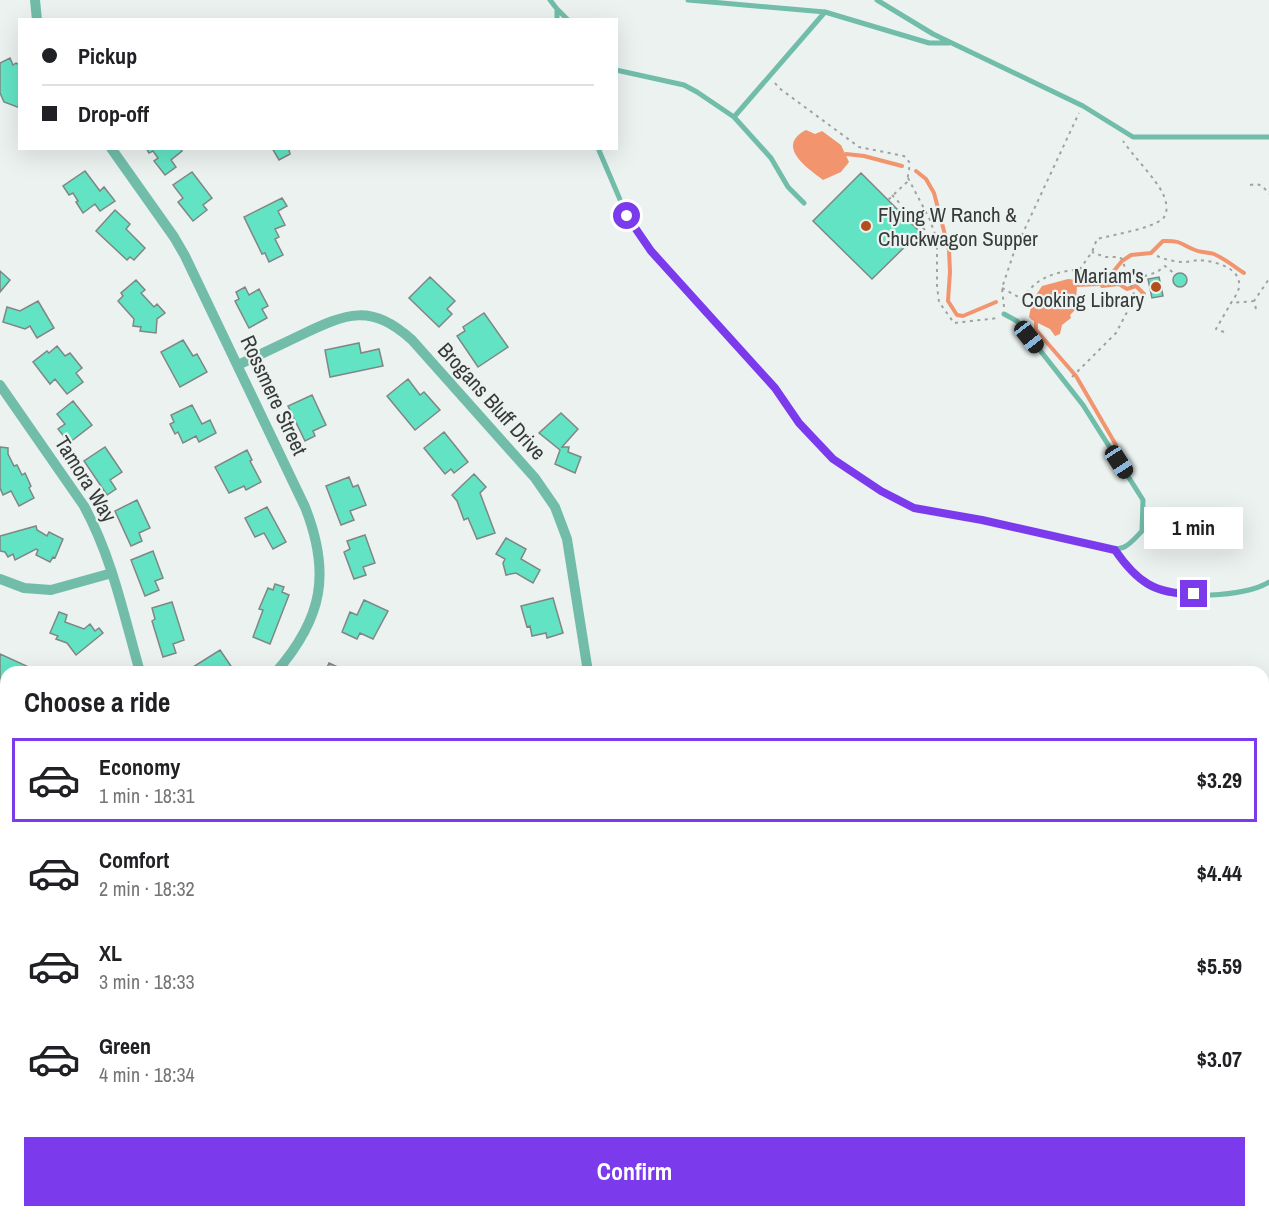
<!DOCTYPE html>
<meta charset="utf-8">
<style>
body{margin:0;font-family:"Archivo Narrow",sans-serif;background:#f6f6f6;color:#202124;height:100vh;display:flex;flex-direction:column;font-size:22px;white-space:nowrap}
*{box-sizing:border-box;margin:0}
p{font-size:20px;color:#757577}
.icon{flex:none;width:33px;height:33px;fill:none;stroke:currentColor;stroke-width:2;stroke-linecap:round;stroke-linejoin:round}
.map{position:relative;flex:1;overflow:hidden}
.drawer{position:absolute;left:0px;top:666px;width:1269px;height:552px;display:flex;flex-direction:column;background:#fff;border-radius:18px 18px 0 0;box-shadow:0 6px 24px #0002}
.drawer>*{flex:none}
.top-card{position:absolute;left:18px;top:18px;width:600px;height:132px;border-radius:0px;box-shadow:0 6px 24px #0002;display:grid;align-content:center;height:132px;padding:0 24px;background:#fff}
.end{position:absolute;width:27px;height:27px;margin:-14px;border:8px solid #7c3aed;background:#fff;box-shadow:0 0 0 3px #fff}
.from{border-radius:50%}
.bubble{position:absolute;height:42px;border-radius:0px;background:#fff;box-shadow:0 6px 24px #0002;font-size:20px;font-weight:700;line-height:42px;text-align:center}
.car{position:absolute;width:18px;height:36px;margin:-18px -9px;border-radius:8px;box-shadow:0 0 4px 2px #0007;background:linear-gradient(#222 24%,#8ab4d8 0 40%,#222 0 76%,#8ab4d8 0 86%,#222 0)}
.top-card b{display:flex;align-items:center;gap:21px;height:57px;font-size:22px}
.top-card b+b{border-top:2px solid #e0e0e0}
.top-card i{width:15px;height:15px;background:#202124}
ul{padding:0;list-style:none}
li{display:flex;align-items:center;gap:18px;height:84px;margin:0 12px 9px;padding:0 12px;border:3px solid transparent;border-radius:0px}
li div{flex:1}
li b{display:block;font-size:22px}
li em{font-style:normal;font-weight:700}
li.active{border-color:#7c3aed}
li>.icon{width:54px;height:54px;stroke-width:1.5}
h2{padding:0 24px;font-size:27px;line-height:72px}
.button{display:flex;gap:12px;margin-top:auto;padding:12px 24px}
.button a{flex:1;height:69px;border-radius:0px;background:#7c3aed;color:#fff;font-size:24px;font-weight:700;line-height:69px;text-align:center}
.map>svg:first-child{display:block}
.green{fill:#f5d4c7}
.water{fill:#f2956f}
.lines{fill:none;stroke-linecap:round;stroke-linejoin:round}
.stream{stroke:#f2956f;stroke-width:4}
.building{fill:#62e4c4;stroke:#808684;stroke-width:1.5}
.path{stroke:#9ea3a2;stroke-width:2;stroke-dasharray:3 4.5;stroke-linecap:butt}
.service{stroke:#71bda9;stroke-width:5}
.minor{stroke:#71bda9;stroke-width:10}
.route{stroke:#7c3aed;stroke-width:8}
.poi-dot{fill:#b34e1f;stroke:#ebf2f0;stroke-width:2}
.labels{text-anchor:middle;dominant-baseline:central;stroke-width:4.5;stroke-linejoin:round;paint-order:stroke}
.poi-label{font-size:21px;fill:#383a3a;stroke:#ebf2f0;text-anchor:start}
.street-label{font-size:21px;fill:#383a3a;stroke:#ebf2f0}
</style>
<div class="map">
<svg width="1269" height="1218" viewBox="0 0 1269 1218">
<rect width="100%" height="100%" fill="#ebf2f0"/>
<path class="green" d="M1269 805V1218H1051L1054 1212H1263V816Z"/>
<path class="water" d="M806 130 815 134 822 131 841 145 849 162 841 172 823 180C807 168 775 146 806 130Z
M1087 277 1100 283V286L1077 287 1075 310 1070 315 1071 318 1062 325 1060 334 1055 336 1050 329 1032 320 1029 317 1032 301 1042 286 1068 279 1085 281Z"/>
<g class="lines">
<path class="stream" d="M846 154 864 156 902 166
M916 171 926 179 934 193 949 250 950 272 948 301 957 315 963 316 996 302
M1100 284 1104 283 1122 261 1131 255 1151 253 1163 241C1181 240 1182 245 1195 250 1201 253 1209 252 1214 254 1225 259 1235 267 1244 273
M1102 286 1119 284 1127 289 1136 286 1144 294
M1036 322V330L1076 376 1116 445"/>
</g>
<path class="building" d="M10 58 13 65 16 63 20 65V108L4 102 0 93V63Z
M146 148H180L182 151 171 160 176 167 165 175 154 161 158 158 153 151 149 153Z
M272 148H291L289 150 290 154 279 160Z
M85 171 100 191 104 187 115 201 100 211 95 204 83 213 76 202 78 201 73 193 69 195 63 186Z
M192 172 212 198 203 205 207 210 193 221 178 202 183 198 173 185Z
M861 173 920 232 872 279 813 221Z
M282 198 287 206 278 211 285 225 275 229 279 237 275 239 283 255 269 262 265 253 262 254 244 217Z
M115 210 130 224 126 229 145 248 134 260 130 257 127 260 96 231Z
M0 271 10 280 0 292Z
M1173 280a7 7 0 1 1 14 0a7 7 0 1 1-14 0Z
M430 277 455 301 447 309 452 314 439 327 409 298Z
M1159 277 1163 296 1152 298 1148 279Z
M136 280 145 290 141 293 154 307 157 304 165 313 157 319 156 333 140 331 141 327 133 326 134 319 118 301 123 296 121 293Z
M245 287 249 295 259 289 268 306 262 309 267 318 249 328 235 301 239 299 236 292Z
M38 301 54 328 37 338 30 326 25 329 3 322 7 307 20 311Z
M484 313 508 347 478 367 457 336 465 331 463 327Z
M183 340 193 356 197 354 207 372 180 387 161 352Z
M359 343 361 353 379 349 383 366 330 377 325 350Z
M57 346 65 356 70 353 82 368 76 373 83 382 67 394 55 379 50 384 33 362 47 351 49 353Z
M408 379 420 395 424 392 440 410 415 430 387 396Z
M312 395 326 425 313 431 315 436 305 441 288 406Z
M73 401 92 425 69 443 58 429 65 424 57 414Z
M192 405 202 424 210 420 216 433 199 442 196 436 183 443 178 432 175 434 170 424 174 422 171 415Z
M561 413 578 429 562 447H569L568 452 581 457 575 473 555 464 560 450 539 433Z
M444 432 468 462 454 473 451 469 445 474 424 448Z
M0 447 8 448V454L14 466 17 465 22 475 25 473 31 486 29 488 34 498 19 506 11 491 3 495 0 488Z
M105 447 122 472 110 480 116 489 107 495 84 461Z
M247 450 252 460 250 461 261 482 246 490 244 486 229 493 215 467Z
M474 474 486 487 480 493 495 533 477 539 468 518 464 520 457 501 452 495Z
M349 477 353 487 358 485 366 505 350 511 354 520 341 525 326 486Z
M137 500 150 528 139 533 142 541 131 546 115 511Z
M267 507 286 542 273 549 264 533 255 537 245 518Z
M36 526 37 530 47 536 49 532 63 539 55 558 53 557 50 562 36 555 38 550 36 549 15 560 13 554 8 557 5 552 0 551V536Z
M365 535 375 563 363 567 366 575 354 579 344 552 350 549 347 541Z
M506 538 526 549 521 559 540 570 533 583 516 573 506 575 503 563 505 559 496 554Z
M153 551 163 578 155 581 159 590 145 596 131 560Z
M275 584 284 587 282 592 289 595 270 644 253 637 263 610 259 609 268 588 273 590Z
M553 598 563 633 547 638 546 633 532 636 530 626 527 627 521 606Z
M364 600 388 611 373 639 360 633 357 639 342 632 350 612 357 615Z
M172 602 184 640 173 644 176 653 163 657 152 621 155 619 152 608Z
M59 612 67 615 65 622 84 629 90 624 95 631 99 628 103 633 76 655 67 643 56 639 58 636 50 633Z
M220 650 235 672H185Z
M0 654 31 668 29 672H6V707L2 706 6 697 0 694Z
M329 663 348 672H325Z
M0 774 6 777V809L0 806Z
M0 1050H5L3 1071 0 1078Z
M0 1131 6 1140V1159L0 1163Z
M315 1212H336L345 1218H313L311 1217Z
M432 1212H466L468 1215 461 1218H451L448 1212 435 1218Z"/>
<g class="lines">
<path class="path" d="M775 83 779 88 859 147 904 156 910 163 907 182 888 200
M908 178 930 220 937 240V286L939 302 954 323 998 318
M1250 185C1260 183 1263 186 1269 194
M892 195 927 232
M1157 256C1166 260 1176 262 1185 262 1190 262 1195 260 1199 260 1213 261 1241 267 1239 286 1239 292 1234 298 1231 303L1254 301
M1130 281 1157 272 1165 266 1176 275
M1002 288 1022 299C1038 276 1053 273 1080 269L1092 252 1097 239C1112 235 1149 229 1161 220 1169 215 1167 202 1163 194 1156 179 1134 157 1123 141
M1004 307 1002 288 1014 252 1079 113
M1256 309 1254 301 1269 279
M1224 332 1216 329 1231 303
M1072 377 1116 333 1135 297 1122 259 1119 257H1105L1092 252"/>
<path class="service" d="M550 0 557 9 568 20
M688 0 825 12 929 43H949
M877 0 933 34 1083 106 1133 137H1269
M557 9V20
M616 70 684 85 697 92 734 117 771 158 788 187 804 203
M734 117 825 12
M598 148 627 216 650 251 775 388 799 423 833 459 881 491 914 509 982 520 1102 548C1125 551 1127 547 1142 531L1143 500 1083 405 1017 321 1004 314
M1115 550C1124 563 1136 579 1150 587 1176 600 1245 597 1269 582"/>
<path class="minor" d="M35 0 37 20
M111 148 174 237 185 256 305 507C331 573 323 618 276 672
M238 365C259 355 280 345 301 335 347 313 371 303 412 340L535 478 555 507 567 539 588 672
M0 385 84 506C112 557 124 616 140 672
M0 579 24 588 51 590 112 573
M0 746 6 749
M0 962 6 956
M0 997 6 1002
M28 1212 36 1218
M491 1212 492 1218
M264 1218 273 1212"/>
</g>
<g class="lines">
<path class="route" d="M627 216 651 251 775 388 799 423 833 459 881 491 914 508 982 520 1115 550C1137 582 1155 594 1194 594"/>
</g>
<g class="poi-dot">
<circle cx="866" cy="226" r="6"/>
<circle cx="1156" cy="287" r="6"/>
</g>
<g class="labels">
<g class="poi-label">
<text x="878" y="214">Flying W Ranch &amp;<tspan x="878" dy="24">Chuckwagon Supper</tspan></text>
<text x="1144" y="275" text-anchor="end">Mariam's<tspan x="1144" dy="24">Cooking Library</tspan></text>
</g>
<g class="street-label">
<text transform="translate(274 395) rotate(65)">Rossmere Street</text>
<text transform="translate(492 401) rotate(48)">Brogans Bluff Drive</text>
<text transform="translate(86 479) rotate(58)">Tamora Way</text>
</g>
</g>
</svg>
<i class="end from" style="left:627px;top:216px"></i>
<i class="end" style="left:1194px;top:594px"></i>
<div class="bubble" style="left:1144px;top:507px;width:99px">1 min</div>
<i class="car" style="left:1029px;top:337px;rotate:142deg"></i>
<i class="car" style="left:1119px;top:462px;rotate:147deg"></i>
<div class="top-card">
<b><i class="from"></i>Pickup</b>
<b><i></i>Drop-off</b>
</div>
<section class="drawer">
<h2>Choose a ride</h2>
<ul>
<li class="active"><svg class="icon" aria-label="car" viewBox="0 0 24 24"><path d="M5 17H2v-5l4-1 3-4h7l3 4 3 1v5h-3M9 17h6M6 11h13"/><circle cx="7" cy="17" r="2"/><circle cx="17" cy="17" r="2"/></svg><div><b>Economy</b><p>1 min · 18:31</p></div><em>$3.29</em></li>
<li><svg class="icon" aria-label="car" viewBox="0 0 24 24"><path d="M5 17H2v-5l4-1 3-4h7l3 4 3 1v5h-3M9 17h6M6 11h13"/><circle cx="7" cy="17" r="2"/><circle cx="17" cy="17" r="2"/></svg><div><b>Comfort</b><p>2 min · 18:32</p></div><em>$4.44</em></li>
<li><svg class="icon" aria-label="car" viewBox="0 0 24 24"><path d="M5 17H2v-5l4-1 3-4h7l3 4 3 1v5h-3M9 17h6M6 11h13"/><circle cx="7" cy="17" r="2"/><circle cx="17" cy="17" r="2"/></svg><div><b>XL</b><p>3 min · 18:33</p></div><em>$5.59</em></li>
<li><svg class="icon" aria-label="car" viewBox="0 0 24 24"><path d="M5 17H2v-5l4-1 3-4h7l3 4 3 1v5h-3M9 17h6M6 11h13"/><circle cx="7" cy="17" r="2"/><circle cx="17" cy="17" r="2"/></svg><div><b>Green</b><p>4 min · 18:34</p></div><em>$3.07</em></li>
</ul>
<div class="button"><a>Confirm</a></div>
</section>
</div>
